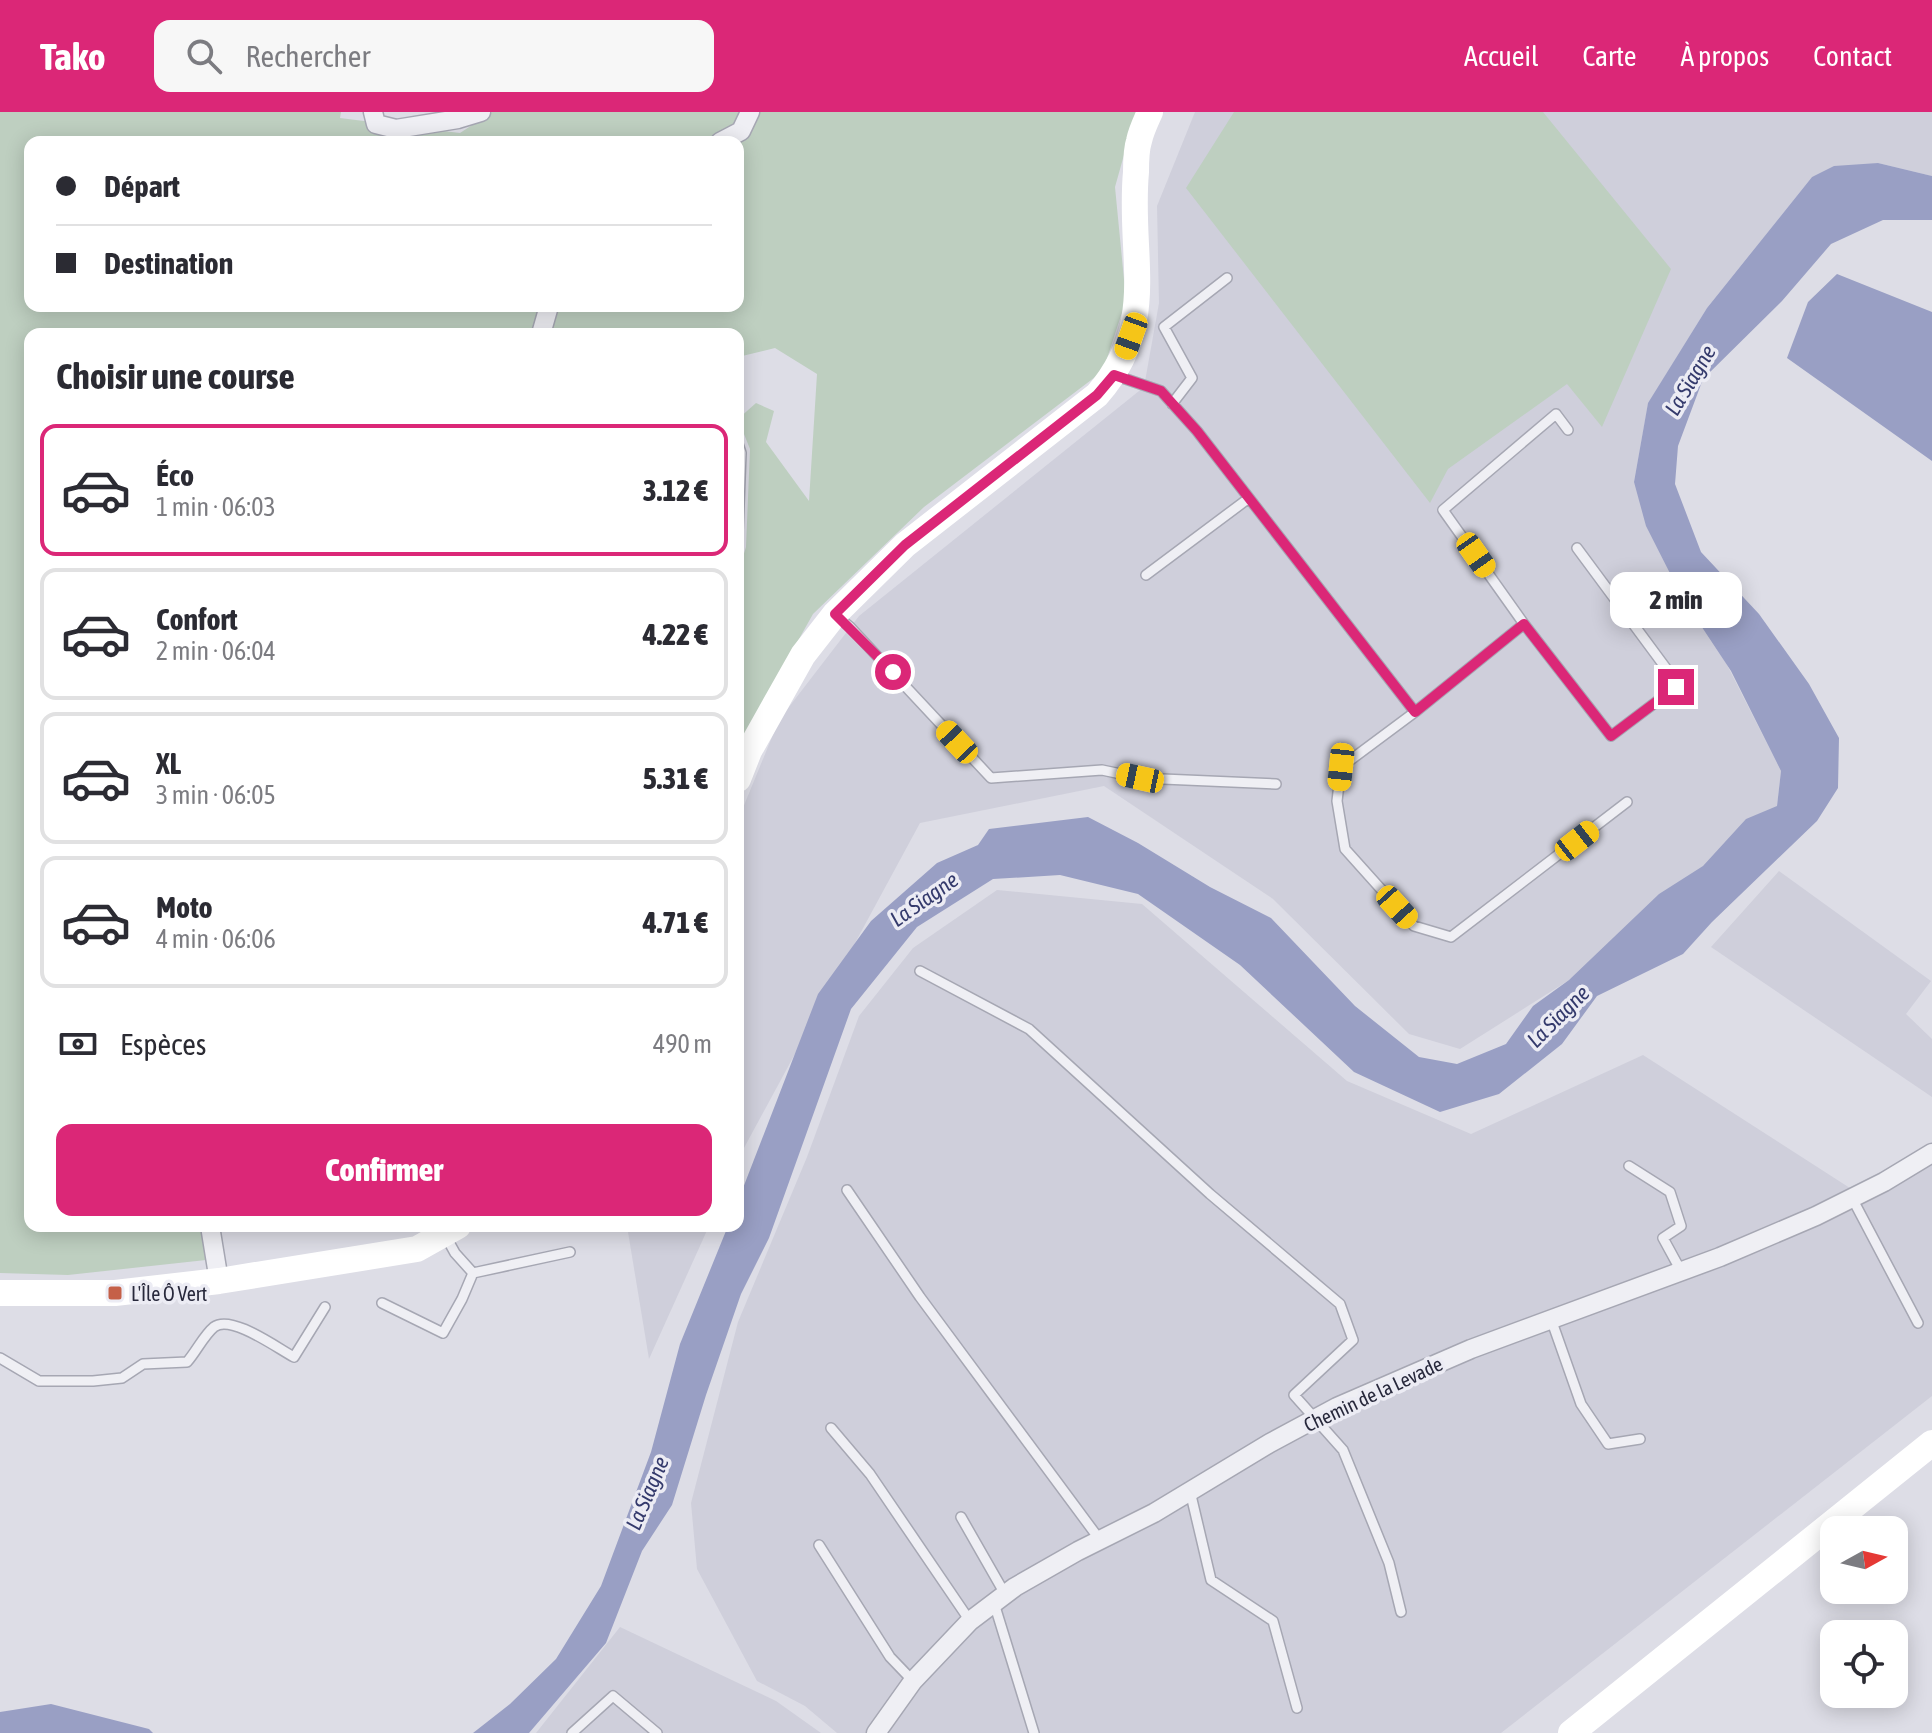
<!DOCTYPE html>
<html lang="fr">
<meta charset="utf-8">
<style>
body{margin:0;font-family:"Asap Condensed",sans-serif;background:#f7f7f7;color:#2b2b33;height:100vh;display:flex;flex-direction:column;font-size:30px;white-space:nowrap}
*{box-sizing:border-box;margin:0}
p{font-size:26px;color:#7c7c81}
.icon{flex:none;width:44px;height:44px;fill:none;stroke:currentColor;stroke-width:2;stroke-linecap:round;stroke-linejoin:round}
.map{position:relative;flex:1;overflow:hidden}
.sheet{position:absolute;left:24px;top:216px;width:720px;height:904px;display:flex;flex-direction:column;background:#fff;border-radius:16px;box-shadow:0 4px 20px #0003}
.sheet>*{flex:none}
.banner{position:absolute;left:24px;top:24px;width:720px;height:176px;border-radius:16px;box-shadow:0 4px 20px #0003;display:grid;align-content:center;height:176px;padding:0 32px;background:#fff}
.needle{width:52px;rotate:82deg}
.tools{position:absolute;left:1820px;top:1404px;display:grid;gap:16px}
.tools a{display:grid;place-items:center;width:88px;height:88px;border-radius:16px;background:#fff;box-shadow:0 4px 20px #0003;font-size:40px}
.end{position:absolute;width:36px;height:36px;margin:-18px;border:10px solid #db2777;background:#fff;box-shadow:0 0 0 4px #fff}
.from{border-radius:50%}
.bubble{position:absolute;height:56px;border-radius:16px;background:#fff;box-shadow:0 4px 20px #0003;font-size:26px;font-weight:800;line-height:56px;text-align:center}
.car{position:absolute;width:24px;height:48px;margin:-24px -12px;border-radius:10px;box-shadow:0 0 6px 2px #0007;background:linear-gradient(#f5c518 24%,#345 0 40%,#f5c518 0 76%,#345 0 86%,#f5c518 0)}
.banner b{display:flex;align-items:center;gap:28px;height:76px;font-size:30px}
.banner b+b{border-top:2px solid #e1e1e2}
.banner i{width:20px;height:20px;background:#2b2b33}
ul{padding:0;list-style:none}
li{display:flex;align-items:center;gap:24px;height:132px;margin:0 16px 12px;padding:0 16px;border:4px solid #e1e1e2;border-radius:16px}
li div{flex:1}
li b{display:block;font-size:30px}
li em{font-style:normal;font-weight:800}
li.current{border-color:#db2777}
li>.icon{width:72px;height:72px;stroke-width:1.5}
h2{padding:0 32px;font-size:36px;line-height:96px}
.pay{display:flex;align-items:center;gap:20px;height:88px;padding:0 32px;font-size:30px}
.pay p{margin-inline-start:auto}
.button{display:flex;gap:16px;margin-top:auto;padding:16px 32px}
.button a{flex:1;height:92px;border-radius:16px;background:#db2777;color:#fff;font-size:32px;font-weight:800;line-height:92px;text-align:center}
header{display:flex;align-items:center;gap:48px;box-sizing:border-box;height:112px;padding:0 40px;background:#db2777;color:#fff}
header strong{font-size:38px}
nav{display:flex;gap:44px;margin-inline-start:auto;font-size:28px}
.search{width:560px;height:72px;background:#f7f7f7;display:flex;align-items:center;gap:20px;box-sizing:border-box;padding:0 28px;border-radius:16px;color:#7c7c81;font-size:30px}
.map>svg:first-child{display:block}
.built{fill:#cfcfdb}
.green{fill:#becfc0;fill-rule:evenodd}
.water{fill:#999fc4}
.lines{fill:none;stroke-linecap:round;stroke-linejoin:round}
.lane-casing{stroke:#a6a7b3;stroke-width:12}
.street-casing{stroke:#a6a7b3;stroke-width:21}
.lane{stroke:#efeff4;stroke-width:9}
.street{stroke:#efeff4;stroke-width:18}
.secondary{stroke:#fff;stroke-width:26}
.route{stroke:#db2777;stroke-width:10}
.poi-dot{fill:#c56048;stroke:#ececf4;stroke-width:3}
.labels{text-anchor:middle;dominant-baseline:central;stroke-width:7;stroke-linejoin:round;paint-order:stroke}
.poi-label{font-size:20px;fill:#27283b;stroke:#ececf4;text-anchor:start}
.street-label{font-size:20px;fill:#27283b;stroke:#ececf4}
.water-label{font-size:22px;font-style:italic;fill:#343a6c;stroke:#ececf4}
</style>
<header>
<strong>Tako</strong>
<div class="search"><svg class="icon" aria-label="search" viewBox="0 0 24 24"><circle cx="10" cy="10" r="6"/><path d="M15 15l6 6"/></svg>Rechercher</div>
<nav><a>Accueil</a><a>Carte</a><a>À propos</a><a>Contact</a></nav>
</header>
<div class="map">
<svg width="1932" height="1621" viewBox="0 0 1932 1621">
<rect width="100%" height="100%" fill="#dddde6"/>
<path class="built" d="M1195 0H1932V64L1878 51 1812 65 1707 196 1648 292 1634 370 1781 659 1777 694 1780 735 1460 937 1409 922 1273 787 1104 674 920 711 738 1047V708L779 608 859 504 1144 275 1159 191 1157 94Z
M1779 759 1931 869 1906 902 1932 927V985L1711 835Z
M997 778 1142 792 1347 969 1471 1022 1643 943 1867 1087 1932 1051V1284L1501 1621H837L805 1594 757 1569 697 1457 691 1391 738 1210 807 1045 859 904 913 836Z
M627 1114H709L649 1247Z
M620 1515 776 1589 821 1621H536Z"/>
<path class="green" d="M0 0H341L340 6 460 21 492 0H1136L1115 75 1126 188 1103 259 924 395 813 502 738 636V461L746 435 750 337 738 307 756 291 774 299 766 330 809 389 817 262 775 236 738 245V222H30V1114H200L206 1148 68 1163 0 1161ZM30 30H738V194H30Z
M1234 0H1543L1671 157 1602 315 1567 272 1448 357 1430 391 1186 76Z"/>
<path class="water" d="M1878 51 1932 64V108H1883L1831 132 1782 189 1703 267 1678 334 1675 372 1701 440 1759 502 1809 572 1839 626 1838 676 1817 709 1712 810 1683 842 1597 884 1562 932 1499 982 1440 1000 1354 960 1240 853 1138 782 1060 763 993 767 917 815 851 897 769 1126 741 1182 706 1283 672 1393 642 1439 606 1531 529 1621H473L510 1592 556 1547 601 1474 651 1340 680 1232 728 1114H738V1089L818 882 871 809 937 751 978 733 989 717 1088 705 1138 731 1210 775 1271 806 1355 894 1419 945 1457 952 1506 932 1533 894 1569 868 1659 782 1703 754 1746 707 1777 694 1781 659 1731 559 1682 485 1646 414 1634 370 1648 291 1707 196 1812 65 1834 54Z
M1837 162 1932 200V349L1787 246 1808 190Z
M51 1592 149 1617 153 1621H0V1600Z"/>
<g class="lines">
<g class="lane-casing">
<path id="lane" d="M1114 263 1161 279 1197 319 1415 600 1524 512 1443 398 1556 302 1568 318
M1172 292 1192 266 1164 215 1227 166
M738 332 741 341 738 418
M1146 463 1249 386
M837 504 850 515 991 666 1102 658 1140 666 1276 672
M1524 512 1611 624 1676 575 1671 563 1577 436
M1415 600 1341 655 1337 689 1345 737 1414 814 1451 825 1627 690
M920 859 1029 917 1210 1082 1340 1192 1353 1228 1294 1283 1343 1338 1389 1451 1401 1500
M1629 1054 1670 1080 1681 1114 1663 1126 1681 1159
M847 1078 920 1185 1100 1428
M1852 1086 1918 1211
M473 1161 570 1140
M382 1191 443 1221 462 1187 473 1161 455 1141 445 1123
M1551 1207 1581 1292 1608 1332 1640 1327
M0 1246 39 1269H93L122 1266 143 1252 187 1250C196 1240 204 1223 214 1215 231 1202 277 1236 294 1245L325 1195
M831 1316 870 1362 970 1509
M1190 1379 1211 1468 1273 1509 1297 1596
M961 1405 1005 1482
M819 1433 890 1545 913 1569
M994 1491 1034 1621
M572 1621 613 1584 657 1621"/>
</g>
<g class="street-casing">
<path id="street" d="M373 0 376 12 396 17 458 7 481 0
M720 30 741 19 750 0
M541 222 549 194
M210 1114 219 1169
M876 1621 913 1569 970 1509 1015 1475 1078 1439 1154 1401 1270 1331 1337 1295 1471 1237 1720 1145 1816 1104 1884 1070 1932 1041"/>
</g>
<use href="#lane" class="lane"/>
<use href="#street" class="street"/>
<path class="secondary" d="M738 667 749 639 803 543 835 502 905 433 1097 283C1160 211 1128 144 1136 60 1136 50 1136 38 1139 29 1141 19 1146 9 1150 0
M0 1181H115L219 1169 417 1137 458 1114
M1571 1621 1932 1331"/>
</g>
<g class="lines">
<path class="route" d="M893 560 835 502 905 433 1097 283 1114 263 1161 279 1197 319 1415 600 1524 512 1611 624 1676 575"/>
</g>
<rect class="poi-dot" x="107" y="1173" width="16" height="16" rx="4"/>
<g class="labels">
<g class="poi-label">
<text x="131" y="1181">L'Île Ô Vert</text>
</g>
<g class="street-label">
<text transform="translate(1373 1282) rotate(-25)">Chemin de la Levade</text>
</g>
<g class="water-label">
<text transform="translate(1690 268) rotate(-59)">La Siagne</text>
<text transform="translate(924 787) rotate(-35)">La Siagne</text>
<text transform="translate(1558 904) rotate(-45)">La Siagne</text>
<text transform="translate(647 1381) rotate(-67)">La Siagne</text>
</g>
</g>
</svg>
<div class="tools">
<a><svg class="needle" viewBox="-14 -14 28 28"><path d="M0-13l5 13h-10z" fill="#e53935"/><path d="M0 13l5-13h-10z" fill="#7c7c81"/></svg></a>
<a><svg class="icon" aria-label="locate" viewBox="0 0 24 24"><circle cx="12" cy="12" r="6"/><path d="M12 2v4M12 18v4M2 12h4M18 12h4"/></svg></a>
</div>
<i class="end from" style="left:893px;top:560px"></i>
<i class="end" style="left:1676px;top:575px"></i>
<div class="bubble" style="left:1610px;top:460px;width:132px">2 min</div>
<i class="car" style="left:1131px;top:224px;rotate:200deg"></i>
<i class="car" style="left:1476px;top:443px;rotate:145deg"></i>
<i class="car" style="left:957px;top:630px;rotate:317deg"></i>
<i class="car" style="left:1341px;top:655px;rotate:186deg"></i>
<i class="car" style="left:1140px;top:666px;rotate:282deg"></i>
<i class="car" style="left:1577px;top:729px;rotate:52deg"></i>
<i class="car" style="left:1397px;top:795px;rotate:138deg"></i>
<div class="banner">
<b><i class="from"></i>Départ</b>
<b><i></i>Destination</b>
</div>
<section class="sheet">
<h2>Choisir une course</h2>
<ul>
<li class="current"><svg class="icon" aria-label="car" viewBox="0 0 24 24"><path d="M5 17H2v-5l4-1 3-4h7l3 4 3 1v5h-3M9 17h6M6 11h13"/><circle cx="7" cy="17" r="2"/><circle cx="17" cy="17" r="2"/></svg><div><b>Éco</b><p>1 min · 06:03</p></div><em>3.12 €</em></li>
<li><svg class="icon" aria-label="car" viewBox="0 0 24 24"><path d="M5 17H2v-5l4-1 3-4h7l3 4 3 1v5h-3M9 17h6M6 11h13"/><circle cx="7" cy="17" r="2"/><circle cx="17" cy="17" r="2"/></svg><div><b>Confort</b><p>2 min · 06:04</p></div><em>4.22 €</em></li>
<li><svg class="icon" aria-label="car" viewBox="0 0 24 24"><path d="M5 17H2v-5l4-1 3-4h7l3 4 3 1v5h-3M9 17h6M6 11h13"/><circle cx="7" cy="17" r="2"/><circle cx="17" cy="17" r="2"/></svg><div><b>XL</b><p>3 min · 06:05</p></div><em>5.31 €</em></li>
<li><svg class="icon" aria-label="car" viewBox="0 0 24 24"><path d="M5 17H2v-5l4-1 3-4h7l3 4 3 1v5h-3M9 17h6M6 11h13"/><circle cx="7" cy="17" r="2"/><circle cx="17" cy="17" r="2"/></svg><div><b>Moto</b><p>4 min · 06:06</p></div><em>4.71 €</em></li>
</ul>
<div class="pay"><svg class="icon" aria-label="cash" viewBox="0 0 24 24"><path d="M3 7h18v10H3z"/><circle cx="12" cy="12" r="2"/></svg>Espèces<p>490 m</p></div>
<div class="button"><a>Confirmer</a></div>
</section>
</div>
